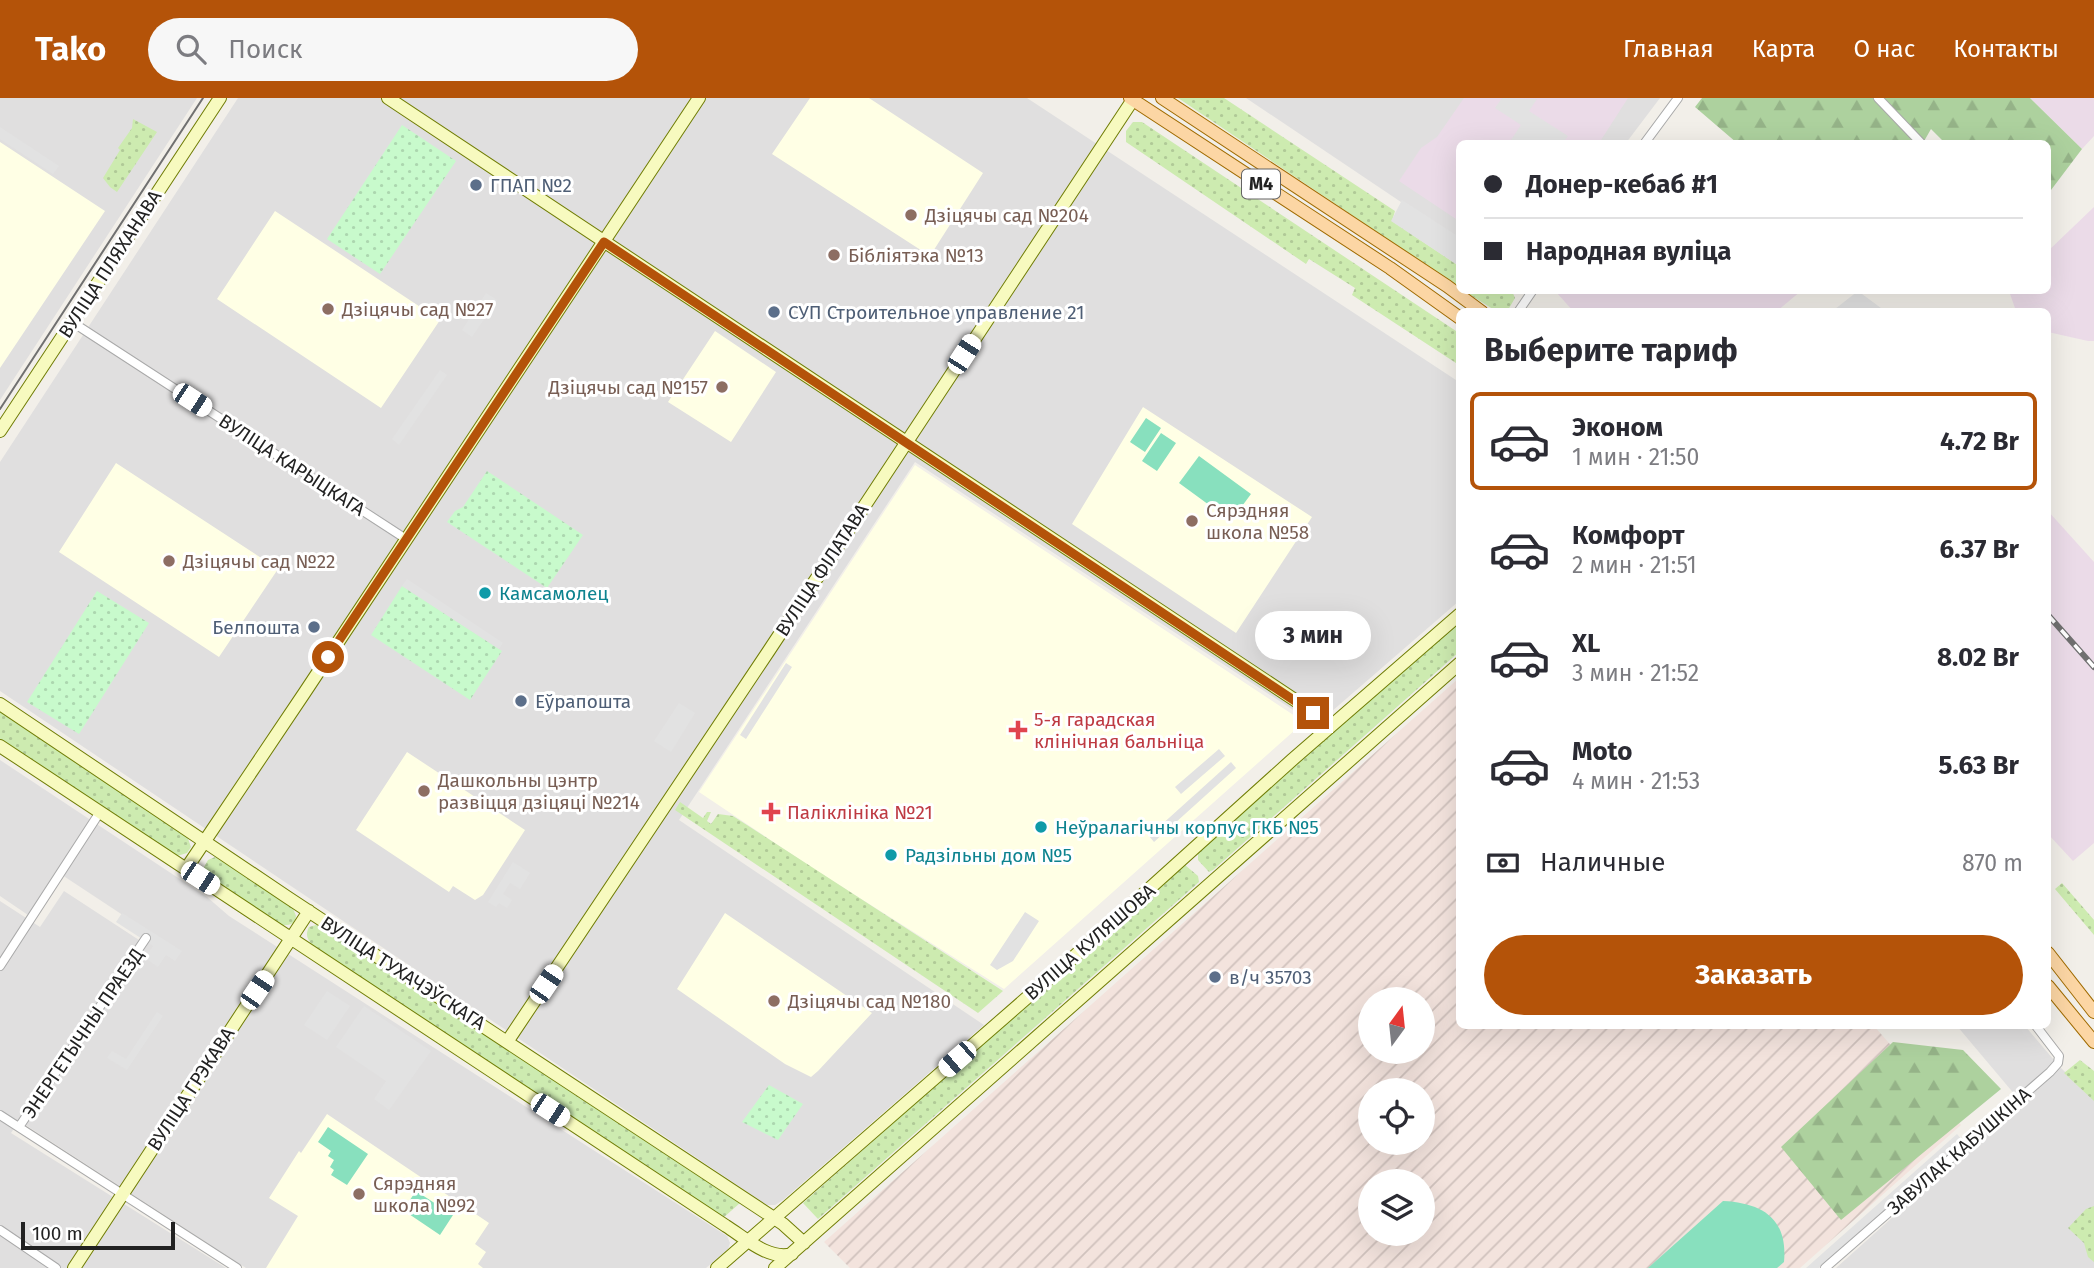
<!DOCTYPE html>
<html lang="ru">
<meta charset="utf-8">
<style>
body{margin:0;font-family:"Fira Sans",sans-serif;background:#f7f7f7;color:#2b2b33;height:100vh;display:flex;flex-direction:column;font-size:26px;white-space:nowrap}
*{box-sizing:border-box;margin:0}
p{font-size:23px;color:#7c7c81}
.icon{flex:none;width:38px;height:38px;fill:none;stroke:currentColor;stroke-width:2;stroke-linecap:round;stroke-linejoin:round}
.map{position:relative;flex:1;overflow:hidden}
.panel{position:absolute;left:1456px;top:210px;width:595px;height:721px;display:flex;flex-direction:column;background:#fff;border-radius:10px;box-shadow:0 7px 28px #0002}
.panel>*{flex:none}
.banner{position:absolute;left:1456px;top:42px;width:595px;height:154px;border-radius:10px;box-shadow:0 7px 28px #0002;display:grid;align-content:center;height:154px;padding:0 28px;background:#fff}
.needle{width:46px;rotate:15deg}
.fabs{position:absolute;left:1358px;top:889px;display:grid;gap:14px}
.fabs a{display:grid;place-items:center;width:77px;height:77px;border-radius:50%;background:#fff;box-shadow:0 7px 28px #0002;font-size:35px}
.scale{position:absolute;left:21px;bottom:18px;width:154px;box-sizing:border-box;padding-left:7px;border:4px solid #222;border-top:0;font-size:19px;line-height:24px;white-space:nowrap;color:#222;-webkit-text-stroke:5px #fff;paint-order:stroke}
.end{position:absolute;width:32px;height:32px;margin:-16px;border:9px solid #b45309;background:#fff;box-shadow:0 0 0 4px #fff}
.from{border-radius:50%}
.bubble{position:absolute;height:49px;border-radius:24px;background:#fff;box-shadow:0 7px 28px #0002;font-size:23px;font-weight:700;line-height:49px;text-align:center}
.car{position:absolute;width:21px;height:42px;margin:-21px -10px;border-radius:9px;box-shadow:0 0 5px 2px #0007;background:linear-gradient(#fff 24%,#345 0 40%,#fff 0 76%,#345 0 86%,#fff 0)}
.banner b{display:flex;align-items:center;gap:24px;height:66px;font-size:26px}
.banner b+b{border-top:2px solid #e1e1e2}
.banner i{width:18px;height:18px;background:#2b2b33}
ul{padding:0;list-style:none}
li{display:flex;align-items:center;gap:21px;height:98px;margin:0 14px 10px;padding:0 14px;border:4px solid transparent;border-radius:10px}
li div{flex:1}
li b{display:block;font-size:26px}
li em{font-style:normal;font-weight:700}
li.current{border-color:#b45309}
li>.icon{width:63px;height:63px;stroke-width:1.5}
h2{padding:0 28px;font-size:32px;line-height:84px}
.pay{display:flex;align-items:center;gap:18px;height:77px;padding:0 28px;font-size:26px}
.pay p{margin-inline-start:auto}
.cta{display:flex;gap:14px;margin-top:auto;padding:14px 28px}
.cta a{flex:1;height:80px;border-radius:42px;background:#b45309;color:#fff;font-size:28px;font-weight:700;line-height:80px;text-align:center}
header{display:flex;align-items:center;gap:42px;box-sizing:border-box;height:98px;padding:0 35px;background:#b45309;color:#fff}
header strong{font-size:33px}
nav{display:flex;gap:38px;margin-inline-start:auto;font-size:24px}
.search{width:490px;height:63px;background:#f7f7f7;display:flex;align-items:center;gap:18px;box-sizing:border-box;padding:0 24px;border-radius:38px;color:#7c7c81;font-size:26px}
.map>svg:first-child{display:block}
.residential{fill:#e0dfdf}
.industrial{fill:#ebdbe8}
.education{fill:#ffffe5}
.military{fill:url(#military-furrows);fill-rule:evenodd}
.grass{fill:url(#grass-dots)}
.forest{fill:url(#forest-firs)}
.park{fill:url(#park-dots)}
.pitch{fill:#88e0be}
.parking{fill:#e2e2e2}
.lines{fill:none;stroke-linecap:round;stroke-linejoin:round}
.street-casing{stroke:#a9a9a9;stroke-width:10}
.secondary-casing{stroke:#707d05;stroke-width:14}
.primary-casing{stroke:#a06b00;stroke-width:14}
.street{stroke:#fff;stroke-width:8}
.secondary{stroke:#f7fabf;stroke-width:12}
.primary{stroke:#fcd6a4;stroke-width:12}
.tram{stroke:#707070;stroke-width:2}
.rail-casing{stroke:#707070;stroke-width:6}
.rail{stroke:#fff;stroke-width:3.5;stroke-dasharray:10;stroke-linecap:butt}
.route{stroke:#b45309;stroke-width:9}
.service-dot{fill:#5c6f8a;stroke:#fff;stroke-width:2.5}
.education-dot{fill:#8d6e63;stroke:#fff;stroke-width:2.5}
.culture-dot{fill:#0f9aa8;stroke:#fff;stroke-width:2.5}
.health-dot{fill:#e0444e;stroke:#fff;stroke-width:2.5}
.labels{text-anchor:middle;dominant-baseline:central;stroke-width:6;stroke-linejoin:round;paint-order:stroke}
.shield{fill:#fff;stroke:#646464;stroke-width:2}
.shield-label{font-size:18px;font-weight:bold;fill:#222}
.service-label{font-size:19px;fill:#4e5e75;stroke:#fff;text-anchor:start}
.education-label{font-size:19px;fill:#785e54;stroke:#fff;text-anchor:start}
.street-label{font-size:19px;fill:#222;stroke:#fff}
.culture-label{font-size:19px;fill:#0d838f;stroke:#fff;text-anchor:start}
.health-label{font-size:19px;fill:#be3a42;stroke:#fff;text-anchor:start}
</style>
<header>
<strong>Tako</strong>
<div class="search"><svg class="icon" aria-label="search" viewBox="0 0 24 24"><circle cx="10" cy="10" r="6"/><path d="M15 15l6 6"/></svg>Поиск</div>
<nav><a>Главная</a><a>Карта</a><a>О нас</a><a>Контакты</a></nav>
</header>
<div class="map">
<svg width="2094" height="1170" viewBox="0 0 2094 1170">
<defs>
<pattern id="military-furrows" width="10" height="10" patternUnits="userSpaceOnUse" patternTransform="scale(1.75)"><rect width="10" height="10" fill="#f3e3dd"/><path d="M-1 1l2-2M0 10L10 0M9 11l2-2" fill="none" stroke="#d0c2bd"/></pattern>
<pattern id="grass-dots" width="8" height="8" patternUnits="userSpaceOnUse" patternTransform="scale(1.75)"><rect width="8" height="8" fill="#cdebb0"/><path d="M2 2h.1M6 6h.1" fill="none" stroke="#b0c997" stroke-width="1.8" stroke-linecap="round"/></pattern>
<pattern id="forest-firs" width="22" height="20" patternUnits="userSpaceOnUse" patternTransform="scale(1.75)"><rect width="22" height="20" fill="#add19e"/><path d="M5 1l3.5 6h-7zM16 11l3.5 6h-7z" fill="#95b388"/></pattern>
<pattern id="park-dots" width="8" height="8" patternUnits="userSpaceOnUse" patternTransform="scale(1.75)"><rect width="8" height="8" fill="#c8facc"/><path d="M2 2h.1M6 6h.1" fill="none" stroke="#acd6af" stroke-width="1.8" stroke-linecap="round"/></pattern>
</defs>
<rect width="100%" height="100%" fill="#f2efe9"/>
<path class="residential" d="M0 0H197L0 302Z
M238 0H1027L1459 284V503L1316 627 915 364 679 722 984 927 783 1102 775 1107H767L0 593V364Z
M1246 0H1660L1626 45 1460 46 1459 143Z
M0 662 207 799 229 818 727 1138 730 1145 728 1151 706 1170H246L24 1026 153 837 56 773 28 817 0 798Z
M64 793 139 842 11 1035 226 1170H0V803L40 829Z
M1957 928H2025L2060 969 2094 1002V1170H1836L2021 1004Z"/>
<path class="industrial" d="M1464 0H1628L1601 42 1606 45 1460 46 1459 123 1399 83 1421 50 1437 39Z
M2030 0H2094V38L2082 51Z
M2094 109V243H2088L2048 234V214L2016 213 2009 193 2048 192V153Z
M1559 192 1801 193 1776 214 1573 213 1557 195Z
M2048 413 2094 464V745L2073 763 2048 736Z"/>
<path class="education" d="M810 0H869L983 75 930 158 772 56Z
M0 44 105 113 0 270Z
M275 113 440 222 381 310 217 201Z
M715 233 776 274 731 344 668 304Z
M1143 309 1312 419 1236 535 1072 426Z
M116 365 278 471 219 559 59 454Z
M915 367 1304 624 1004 891 817 773 699 694Z
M407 654 525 732 483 797 475 802 453 788 449 794 356 732Z
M725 815 872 915 818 973 811 979 785 966 677 891Z
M327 1016 489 1125 475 1146 486 1154 478 1166 483 1170H266L298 1118 269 1100 299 1053 301 1055Z"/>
<path class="military" d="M1459 580 1460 928H1874L1961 1027 1800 1170H850L824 1144ZM1370 901H1423V954H1370ZM1370 992H1423V1045H1370ZM1370 1083H1423V1136H1370Z"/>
<path class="grass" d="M1178 0H1224L1395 113 1392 123 1459 168V189Z
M133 21 157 34 117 94 110 89 103 80 120 52 118 50 132 30Z
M1133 24H1142L1459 235V267L1352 197 1355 190 1309 161 1306 166 1126 44V33Z
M1464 193H1512L1515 200 1508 212 1496 213Z
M1459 523V554L1213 772 1209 774 1198 762V754Z
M0 614 187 738 191 749 187 755 177 758 0 641Z
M680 704 703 720 707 714H711L707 723 711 726 718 716 733 718 1003 893 978 915 675 712Z
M215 759 292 808 296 818C295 826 289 828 281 827L208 779 204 769 208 762Z
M1185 767 1198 778 1199 784 818 1121 803 1105Z
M2062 785 2094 822V837L2055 791Z
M316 827 324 830 740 1105 723 1120 313 848C307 841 305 837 309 829Z
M2080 962 2094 973V1003L2064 975Z
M2094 1108V1164L2088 1159 2084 1145 2068 1130 2086 1111Z"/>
<path class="forest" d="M1702 0H2030L2082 51 2048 96V46L1945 45 1931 31 1923 45H1737L1695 9Z
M1893 944 1963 952 2001 991 1841 1122 1781 1049Z"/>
<path class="park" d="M402 27 456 63 380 176 327 141Z
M487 373 583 437 547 490 447 424 455 413 463 409Z
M402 488 502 553 470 602 371 537Z
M97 493 149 525 79 636 27 604Z
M769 987 803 1006 778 1042 742 1024Z"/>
<path class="pitch" d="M1146 320 1161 330 1145 354 1130 344Z
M1161 335 1176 345 1157 373 1142 363Z
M1199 358 1251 396 1231 423 1179 385Z
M328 1029 368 1056 347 1087 331 1077 334 1072 330 1069 334 1062 328 1058 331 1053 318 1044Z
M416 1093 453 1117 440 1137 403 1112Z
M1723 1103C1763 1105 1788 1121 1784 1164L1777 1170H1648Z"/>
<path class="parking" d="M1502 0 1537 1 1529 13 1568 38 1563 45H1509L1521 27 1495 10Z
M0 29 59 68 53 76 0 41Z
M1402 102 1459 139V168L1391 123Z
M1858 193 1885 213H1836L1835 211Z
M486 195 497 202 472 239 462 232Z
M440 272 447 277 399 347 392 341Z
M407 481 503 545 499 551 402 488Z
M786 565 792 569 746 641 740 637Z
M679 605 695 615 671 654 654 643Z
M1219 651 1225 658 1181 696 1175 689Z
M1231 664 1236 670 1154 744 1149 738Z
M513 764 530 775 520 791 510 785 503 796 512 802 507 810 499 805 496 809 488 804Z
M1025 814 1039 823 1013 863 997 872 990 867Z
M122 815 182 853 175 863 166 857 158 869 145 860 153 848 116 824Z
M327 893 350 908 327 942 304 927Z
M364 908 431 953 389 1012 374 1001 386 983 336 949Z
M157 914 163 918 127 972 107 960 112 953 126 961Z
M1957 1036 1963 1043 1819 1170H1806Z"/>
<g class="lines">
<g class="street-casing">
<path id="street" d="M1878 0 1922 46
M1644 46 1678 0
M1518 214 1533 192
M72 224 406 441
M0 868 100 714
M0 1017 237 1170
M19 1029 146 840
M0 1132 56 1170
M1825 1170 2050 974 2058 965 2059 958 2036 928"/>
</g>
<g class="secondary-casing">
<path id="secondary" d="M388 0 1319 618 1323 631 1320 638
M0 333 220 0
M0 606 287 799 783 1126 804 1145
M0 648 726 1128C744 1139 769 1163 792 1156
M186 771 305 594 699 0
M507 944 768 554 1134 0
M74 1170 309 813
M717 1170 1068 864 1292 662 1460 516
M775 1170 1460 565"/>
</g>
<g class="primary-casing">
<path id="primary" d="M1130 0 1390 170 1460 220
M1162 0 1447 188 1482 214
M2048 855 2094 914
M2048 888 2094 944"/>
</g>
<use href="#street" class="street"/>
<use href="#secondary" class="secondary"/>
<use href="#primary" class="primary"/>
<path class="tram" d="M0 311 203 0"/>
<g class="rail-casing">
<path id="rail" d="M2048 517 2094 569"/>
</g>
<use href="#rail" class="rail"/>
</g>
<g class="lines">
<path class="route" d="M328 559 604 144 1313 615"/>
</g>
<g class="service-dot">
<circle cx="476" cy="87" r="7"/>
<circle cx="774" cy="214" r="7"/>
<circle cx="314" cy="529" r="7"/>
<circle cx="521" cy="603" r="7"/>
<circle cx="1215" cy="879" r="7"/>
</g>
<g class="education-dot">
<circle cx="911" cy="117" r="7"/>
<circle cx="834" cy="157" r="7"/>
<circle cx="328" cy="211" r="7"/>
<circle cx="722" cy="289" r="7"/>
<circle cx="1192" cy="423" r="7"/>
<circle cx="169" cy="463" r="7"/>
<circle cx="424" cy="693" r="7"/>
<circle cx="774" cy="903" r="7"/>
<circle cx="359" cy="1096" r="7"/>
</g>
<g class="culture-dot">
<circle cx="485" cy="495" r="7"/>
<circle cx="1041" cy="729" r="7"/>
<circle cx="891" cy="757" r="7"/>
</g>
<g class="health-dot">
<path d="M1014.5 621.5h7v7h7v7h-7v7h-7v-7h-7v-7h7z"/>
<path d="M767.5 703.5h7v7h7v7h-7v7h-7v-7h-7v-7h7z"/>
</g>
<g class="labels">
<rect class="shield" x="1242" y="71.5" width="38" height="29" rx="5"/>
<g class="shield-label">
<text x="1261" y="86">М4</text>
</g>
<g class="service-label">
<text x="490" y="87">ГПАП №2</text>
<text x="788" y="214">СУП Строительное управление 21</text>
<text x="300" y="529" text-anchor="end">Белпошта</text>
<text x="535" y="603">Еўрапошта</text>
<text x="1229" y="879">в/ч 35703</text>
</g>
<g class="education-label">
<text x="925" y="117">Дзіцячы сад №204</text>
<text x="848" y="157">Бібліятэка №13</text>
<text x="342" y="211">Дзіцячы сад №27</text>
<text x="708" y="289" text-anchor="end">Дзіцячы сад №157</text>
<text x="1206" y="412">Сярэдняя<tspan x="1206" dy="22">школа №58</tspan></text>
<text x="183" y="463">Дзіцячы сад №22</text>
<text x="438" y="682">Дашкольны цэнтр<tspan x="438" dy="22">развіцця дзіцяці №214</tspan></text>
<text x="788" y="903">Дзіцячы сад №180</text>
<text x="373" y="1085">Сярэдняя<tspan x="373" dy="22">школа №92</tspan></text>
</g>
<g class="street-label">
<text transform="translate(110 166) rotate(-57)">ВУЛІЦА ПЛЯХАНАВА</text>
<text transform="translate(292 367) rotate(33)">ВУЛІЦА КАРЫЦКАГА</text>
<text transform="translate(822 472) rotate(-57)">ВУЛІЦА ФІЛАТАВА</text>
<text transform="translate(1090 844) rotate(-41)">ВУЛІЦА КУЛЯШОВА</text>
<text transform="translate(403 875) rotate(33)">ВУЛІЦА ТУХАЧЭЎСКАГА</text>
<text transform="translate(83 935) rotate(-56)">ЭНЕРГЕТЫЧНЫ ПРАЕЗД</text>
<text transform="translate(191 991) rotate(-57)">ВУЛІЦА ГРЭКАВА</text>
<text transform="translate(1959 1053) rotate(-41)">ЗАВУЛАК КАБУШКІНА</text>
</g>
<g class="culture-label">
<text x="499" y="495">Камсамолец</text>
<text x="1055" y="729">Неўралагічны корпус ГКБ №5</text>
<text x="905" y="757">Радзільны дом №5</text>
</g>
<g class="health-label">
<text x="1034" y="621">5-я гарадская<tspan x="1034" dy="22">клінічная бальніца</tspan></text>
<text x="787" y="714">Паліклініка №21</text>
</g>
</g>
</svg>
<div class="fabs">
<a><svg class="needle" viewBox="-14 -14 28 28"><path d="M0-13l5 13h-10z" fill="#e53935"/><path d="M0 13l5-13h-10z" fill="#7c7c81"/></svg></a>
<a><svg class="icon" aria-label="locate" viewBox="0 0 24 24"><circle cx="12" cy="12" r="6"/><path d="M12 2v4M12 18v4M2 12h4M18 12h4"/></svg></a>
<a><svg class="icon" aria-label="layers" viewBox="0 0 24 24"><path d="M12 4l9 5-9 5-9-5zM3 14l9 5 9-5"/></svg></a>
</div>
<div class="scale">100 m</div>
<i class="end from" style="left:328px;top:559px"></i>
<i class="end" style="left:1313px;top:615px"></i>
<div class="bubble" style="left:1255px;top:513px;width:116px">3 мин</div>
<i class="car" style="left:964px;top:256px;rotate:33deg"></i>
<i class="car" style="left:192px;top:302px;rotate:123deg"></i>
<i class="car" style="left:200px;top:780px;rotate:123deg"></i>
<i class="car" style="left:546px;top:886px;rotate:34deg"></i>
<i class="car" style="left:257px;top:892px;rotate:34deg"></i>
<i class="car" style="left:957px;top:961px;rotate:229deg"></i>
<i class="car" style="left:550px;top:1012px;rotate:123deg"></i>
<div class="banner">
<b><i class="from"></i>Донер-кебаб #1</b>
<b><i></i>Народная вуліца</b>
</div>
<section class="panel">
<h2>Выберите тариф</h2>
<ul>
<li class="current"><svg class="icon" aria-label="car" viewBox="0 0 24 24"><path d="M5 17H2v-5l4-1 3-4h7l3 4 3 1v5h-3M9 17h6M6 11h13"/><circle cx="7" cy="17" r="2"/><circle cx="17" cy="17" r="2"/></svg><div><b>Эконом</b><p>1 мин · 21:50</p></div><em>4.72 Br</em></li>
<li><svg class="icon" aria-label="car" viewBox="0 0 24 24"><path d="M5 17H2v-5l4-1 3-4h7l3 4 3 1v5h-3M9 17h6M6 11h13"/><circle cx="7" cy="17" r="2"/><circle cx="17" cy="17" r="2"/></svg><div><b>Комфорт</b><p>2 мин · 21:51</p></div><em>6.37 Br</em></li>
<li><svg class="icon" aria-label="car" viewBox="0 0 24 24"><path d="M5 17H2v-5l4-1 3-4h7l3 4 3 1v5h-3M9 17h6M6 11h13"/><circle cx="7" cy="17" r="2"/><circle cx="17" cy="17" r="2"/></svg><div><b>XL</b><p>3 мин · 21:52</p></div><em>8.02 Br</em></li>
<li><svg class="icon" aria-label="car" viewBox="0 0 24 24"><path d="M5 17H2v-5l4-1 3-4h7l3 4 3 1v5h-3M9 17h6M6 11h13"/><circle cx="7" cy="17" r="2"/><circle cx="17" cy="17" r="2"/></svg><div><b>Moto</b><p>4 мин · 21:53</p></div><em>5.63 Br</em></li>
</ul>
<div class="pay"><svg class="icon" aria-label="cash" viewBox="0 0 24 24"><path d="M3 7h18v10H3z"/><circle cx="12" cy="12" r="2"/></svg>Наличные<p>870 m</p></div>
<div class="cta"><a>Заказать</a></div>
</section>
</div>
